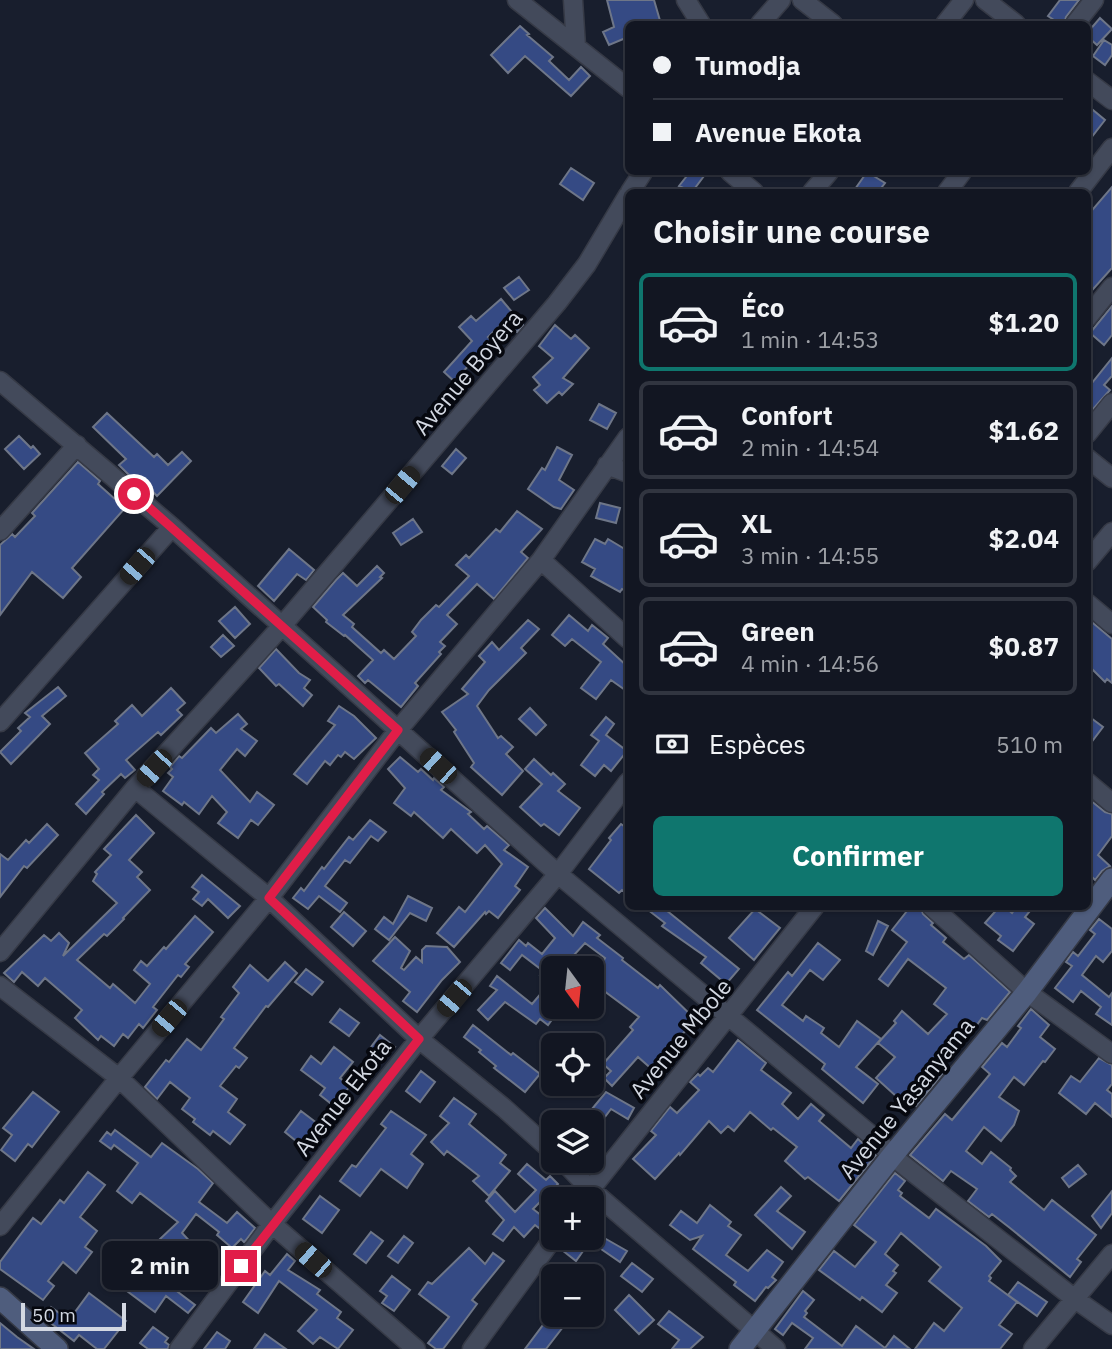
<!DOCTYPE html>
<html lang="fr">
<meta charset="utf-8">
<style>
body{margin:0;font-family:"IBM Plex Sans",sans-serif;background:#1b1f2a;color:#f1f3f6;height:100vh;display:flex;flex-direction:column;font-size:26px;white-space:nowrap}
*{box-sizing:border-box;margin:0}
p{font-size:23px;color:#9c9fa5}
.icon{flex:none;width:38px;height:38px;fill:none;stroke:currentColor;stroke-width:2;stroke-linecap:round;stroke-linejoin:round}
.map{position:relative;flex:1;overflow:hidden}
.details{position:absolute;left:625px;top:189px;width:466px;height:721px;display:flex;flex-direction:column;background:#121622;border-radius:10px;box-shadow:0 2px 5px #0004,0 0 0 2px #313540}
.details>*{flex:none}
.top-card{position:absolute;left:625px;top:21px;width:466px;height:154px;border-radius:10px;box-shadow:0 2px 5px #0004,0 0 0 2px #313540;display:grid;align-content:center;height:154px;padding:0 28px;background:#121622}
.needle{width:46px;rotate:165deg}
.tools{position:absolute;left:541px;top:956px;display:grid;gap:14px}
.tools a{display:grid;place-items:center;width:63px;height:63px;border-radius:10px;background:#121622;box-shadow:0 2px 5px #0004,0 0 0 2px #313540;font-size:35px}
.scale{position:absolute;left:21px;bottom:18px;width:105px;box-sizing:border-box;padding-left:7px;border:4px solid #d3d8e2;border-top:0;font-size:19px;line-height:24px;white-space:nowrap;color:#d3d8e2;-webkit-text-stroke:5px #06080f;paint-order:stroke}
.end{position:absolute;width:32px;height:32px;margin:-16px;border:9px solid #e11d48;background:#fff;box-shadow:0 0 0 4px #fff}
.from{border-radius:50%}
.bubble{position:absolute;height:49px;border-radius:10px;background:#121622;box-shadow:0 2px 5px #0004,0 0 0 2px #313540;font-size:23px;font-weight:800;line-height:49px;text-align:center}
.car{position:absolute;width:21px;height:42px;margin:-21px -10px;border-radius:9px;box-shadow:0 0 5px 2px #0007;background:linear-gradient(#222 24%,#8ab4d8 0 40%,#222 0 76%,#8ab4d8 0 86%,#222 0)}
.top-card b{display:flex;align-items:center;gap:24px;height:66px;font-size:26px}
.top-card b+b{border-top:2px solid #313540}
.top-card i{width:18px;height:18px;background:#f1f3f6}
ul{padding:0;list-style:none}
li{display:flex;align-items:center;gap:21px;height:98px;margin:0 14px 10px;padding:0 14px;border:4px solid #313540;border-radius:10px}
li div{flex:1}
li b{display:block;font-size:26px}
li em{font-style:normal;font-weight:800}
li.selected{border-color:#0f766e}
li>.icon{width:63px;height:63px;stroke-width:1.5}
h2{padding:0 28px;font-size:32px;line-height:84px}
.pay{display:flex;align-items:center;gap:18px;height:77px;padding:0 28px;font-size:26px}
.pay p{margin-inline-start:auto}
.primary-button{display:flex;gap:14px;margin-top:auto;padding:14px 28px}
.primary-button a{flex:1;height:80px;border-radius:10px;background:#0f766e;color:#fff;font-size:28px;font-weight:800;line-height:80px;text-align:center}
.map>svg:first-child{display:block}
.building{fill:#354a84;stroke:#6e7688;stroke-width:2}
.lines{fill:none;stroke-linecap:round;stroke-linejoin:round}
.street-casing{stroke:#363a46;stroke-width:21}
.secondary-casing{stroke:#363a46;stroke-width:24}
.street{stroke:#434a5b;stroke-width:18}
.secondary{stroke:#4f5d7d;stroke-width:21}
.route{stroke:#e11d48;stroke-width:9}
.labels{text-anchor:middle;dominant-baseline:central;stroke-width:7;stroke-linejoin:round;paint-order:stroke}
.street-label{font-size:23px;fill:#d3d8e2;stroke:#06080f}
</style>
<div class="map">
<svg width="1112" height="1349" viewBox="0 0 1112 1349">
<rect width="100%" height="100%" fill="#181e2d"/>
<path class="building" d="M607 0H654L661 24H628V37L609 45 603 32 614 27Z
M1060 0H1079L1066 17 1064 24H1060L1048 16Z
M1100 18 1112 29 1097 45 1087 36V33Z
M520 26 529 34 527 35 553 57 549 61 569 80 581 67 590 76 571 96 525 56 508 73 491 55Z
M1104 40 1112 45V55L1105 65 1093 56Z
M1087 105 1105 120 1087 143Z
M571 168 594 183 583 200 560 184Z
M690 172H698L704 176 692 192 679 186Z
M867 172 885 183 878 192H853Z
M1112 187V268L1087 296V216Z
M519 277 529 290 514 300 504 288Z
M501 299 523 325 517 332 506 320 488 337 491 340 461 374 463 376 456 383 444 372 472 341 459 327 471 316 476 321Z
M1112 306V335L1104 345 1090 333Z
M555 325 571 339 575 335 589 348 563 378 573 384 562 395 559 392 547 403 534 390 540 385 533 377 553 358 539 346Z
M1112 358V376L1104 385 1110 390 1087 416V389Z
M599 404 616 413 607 429 590 420Z
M107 413 154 457 157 454 168 465 182 452 191 461 157 496 140 478 136 482 119 465 126 459 93 427Z
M19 436 31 448 33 446 40 454 24 469 5 449Z
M557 447 572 455 559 480 574 490 561 509 554 507 528 489 542 468 545 470Z
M456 449 466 458 452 474 442 466Z
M78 462 100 481 98 484 125 508 72 568 81 577 63 598 32 572 0 615V545L12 534 15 537 35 516 32 513Z
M600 503 620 508 616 523 596 518Z
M517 511 542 529 521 552 528 558 494 599 477 584 447 615 457 624 440 642 445 646 439 652 441 654 415 683 418 686 401 707 368 680 365 683 358 676 373 660 345 635 344 636 326 622 327 620 313 607 336 580 343 573 357 586 377 566 384 573 380 577 382 578 343 615 354 624 352 627 381 653 384 650 394 659 416 636 412 632 421 620 436 605 439 607 469 576 456 565 466 555 469 558 496 529 500 532Z
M413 519 422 532 401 545 393 533Z
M595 539 605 544 608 539 628 551V592L622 589 620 592 591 576 595 569 582 562Z
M289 549 314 570 306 580 297 574 274 601 258 586Z
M235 607 250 624 235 638 219 621Z
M569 615 588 631 592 625 608 638 603 644 628 667V692L611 680 596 699 581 688 601 662 572 639 565 646 552 635Z
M1087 618 1112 639V683L1107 679 1105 682 1087 664Z
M528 620 539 629 521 648 526 653 489 690 477 706 498 738 501 736 513 747 506 754 523 771 502 795 471 767 474 763 454 732 456 730 442 712 468 694 462 689 485 662 479 656 492 642 499 650Z
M223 635 234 646 221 657 211 647Z
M276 649 299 673 310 680 304 688 312 695 303 706 279 684 276 686 259 668Z
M58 687 66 696 42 716 50 724 11 764 0 752 21 731 18 728 30 717 25 713Z
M171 688 185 703 177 710 182 715 161 735 158 732 126 760 135 770 125 778 121 774 102 792 104 794 86 814 76 804 99 780 93 775 99 769 85 753 118 724 115 721 132 705 142 716Z
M339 706 354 716 376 738 354 759 345 752 341 757 338 755 330 765 325 761 307 784 294 774 335 725 328 721Z
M530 708 546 725 536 735 519 719Z
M238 714 247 724 241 729 257 741 245 756 237 749 220 770 250 802 257 792 274 805 258 825 251 820 238 838 218 823 227 812 212 796 199 814 184 802 182 805 163 791 173 777 168 773 172 769 170 767 179 756 182 758 211 728 216 733Z
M1087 715 1103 727 1087 748Z
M606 717 614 724 606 735 627 751 611 771 604 765 595 776 581 765 599 741 591 735Z
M400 757 418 772 421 769 433 780 434 778 444 787 441 790 471 812 468 814 484 829 487 826 509 845 504 850 528 867 515 886 520 890 498 918 489 911 486 914 485 912 454 947 437 933 459 907 465 912 502 864 485 845 477 853 451 829 443 838 414 812 411 816 394 803 405 788 388 769Z
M534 759 551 775 553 773 565 784 558 791 580 808 559 835 544 824 541 826 520 807 542 784 525 769Z
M1090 800 1105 812 1112 814V836L1098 855 1110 866 1102 871 1095 880 1087 872V805Z
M136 815 154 833 129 860 142 872 137 877 150 890 123 918 124 919 107 936 104 934 77 960 110 988 113 984 135 1003 150 984 134 970 141 961 147 966 164 947 166 949 195 916 213 932 185 964 189 967 181 977 178 975 153 1007 157 1010 143 1028 139 1024 128 1038 123 1034 114 1046 101 1036 98 1040 75 1018 82 1010 45 978 38 986 22 972 14 982 4 973 44 935 51 941 59 933 69 943 63 956 117 903 93 881 97 874 95 872 111 855 104 849Z
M370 820 386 832 378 841 371 836 350 863 345 860 325 886 347 903 340 912 319 896 308 909 293 898 301 888 304 891 322 867 324 869 349 837 353 840Z
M47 824 58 835 27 868 24 866 0 897V854L8 860 26 840 29 843Z
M621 824 628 829V895L622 890 619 893 589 869 611 840 609 838Z
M202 875 240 906 228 918 208 899 202 906 193 899 199 892 192 887Z
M408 896 432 908 426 921 410 913 389 940 375 929 384 917 393 924Z
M643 906H661L739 969 726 984 701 963 706 957 662 926 665 923Z
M911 906H920L923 914 933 923 931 925 946 938 943 942 964 959 969 955 1010 992 987 1020 982 1018 965 1041 960 1037 938 1060 947 1068 916 1106 911 1101 907 1106 876 1078 895 1057 878 1043 896 1023 894 1021 902 1011 928 1034 947 1014 934 1004 946 988 908 959 888 986 879 979 907 942 892 930Z
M1000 906H1004L1012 913 1017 906H1034L1025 917 1034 924 1013 951 998 940 1001 936 985 923Z
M545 908 573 936 583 922 600 935 597 938 623 958 622 960 658 988 660 985 696 1020 666 1051 669 1054 654 1071 638 1057 612 1086 604 1078 611 1071 603 1064 633 1030 630 1027 639 1017 592 982 605 958 585 943 562 968H553V1006H562L548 1025 540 1019 536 1024 505 1002 488 1020 478 1010 497 990 490 986 497 976 532 1004 550 983 540 975 543 971 522 955 510 970 501 963 519 940 526 946 528 943 542 954 555 938 536 918Z
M755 909 780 928 754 960 729 938Z
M344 912 366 931 353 946 331 927Z
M1099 919 1112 929V951L1103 962 1096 956 1082 975 1109 997 1112 993V1025L1096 1014 1101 1007 1081 991 1073 1002 1055 988 1072 966 1066 962 1073 952 1078 956 1095 934 1090 930Z
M878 921 888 926 873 955 866 951Z
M395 937 410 951 401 968 404 970 416 957 422 962V950L426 946 447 947 460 962 442 980 417 1012 403 1001 410 992 373 961Z
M818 943 840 960 823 980 810 970 782 1005 803 1021 806 1016 824 1028 821 1033 839 1047 857 1021 881 1039 856 1067 878 1084 863 1103 822 1069 825 1064 757 1010 788 972 792 976Z
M285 962 297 973 268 1007 266 1006 234 1048 247 1058 239 1068 236 1066 220 1086 237 1099 228 1112 245 1125 230 1144 213 1131 210 1135 193 1122 195 1119 182 1109 190 1098 170 1082 157 1099 145 1087 166 1060 169 1062 187 1039 201 1050 224 1019 221 1017 239 993 233 987 250 965 268 981Z
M306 969 323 982 312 995 295 982Z
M340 1009 359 1023 349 1036 330 1022Z
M1031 1009 1049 1025 1040 1037 1055 1049 1045 1062 1043 1061 1024 1085 1014 1077 999 1097 1019 1111 1014 1125 1001 1141 984 1127 966 1151 982 1164 991 1152 1011 1168 1010 1170 1016 1176 1010 1182 1044 1210 1052 1200 1096 1235 1077 1259 1081 1262 1070 1277 1010 1228 992 1214 989 1217 968 1201 977 1189 951 1171 943 1181 910 1155 945 1114 952 1120 990 1074 982 1067 1002 1043 1007 1047 1021 1028 1018 1026Z
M473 1025 511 1055 513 1053 540 1074 525 1092 494 1068 496 1066 479 1052 481 1050 464 1037Z
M380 1035 395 1047 383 1062 368 1051Z
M738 1040 766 1063 761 1070 791 1093 782 1104 798 1119 811 1104 824 1115 819 1121 851 1148 858 1139 876 1155 839 1201 808 1177 805 1179 785 1161 797 1147 773 1128 771 1130 750 1112 734 1131 728 1126 721 1133 709 1121 680 1155 679 1153 655 1179 633 1159 656 1135 651 1131 670 1107 677 1113 699 1090 690 1082 698 1074 700 1076 708 1068 713 1072Z
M334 1047 353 1062 340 1078 350 1086 334 1106 320 1095 325 1088 301 1070 311 1056 321 1064Z
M1099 1058 1112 1065V1084L1107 1090 1112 1094V1117L1095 1103 1086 1114 1059 1093 1071 1076 1080 1082Z
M421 1071 435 1082 420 1102 406 1091Z
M33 1092 59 1112 32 1147 28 1144 15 1161 1 1150 12 1135 3 1128Z
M606 1092 634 1108 628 1119 611 1109 592 1134V1116L595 1112 592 1109Z
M454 1098 476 1114 469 1124 506 1155 500 1163 510 1171 489 1196 473 1181 479 1176 447 1151 444 1155 431 1142 449 1123 440 1116Z
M301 1111 318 1124 301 1145 285 1132Z
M391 1111 426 1135 411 1154 423 1164 407 1188 381 1169 360 1196 340 1181 352 1165 356 1167 386 1128 381 1124Z
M115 1130 151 1157 162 1143 198 1169 213 1183 199 1202 227 1223 237 1212 255 1228 246 1240 244 1242 241 1239 232 1248 217 1235 219 1232 196 1214 182 1233 196 1248 182 1261 160 1239 178 1222 140 1193 132 1203 117 1191 138 1163 114 1145 111 1149 100 1141 107 1132 111 1135Z
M527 1164 546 1180 550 1176 558 1184 533 1209 546 1219 539 1228 535 1225 524 1237 514 1227 503 1241 493 1234 504 1220 486 1201 495 1191 515 1212 536 1190 518 1174Z
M1078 1165 1086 1174 1069 1187 1062 1178Z
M88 1172 105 1185 80 1217 97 1231 85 1247 92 1252 76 1273 63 1262 48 1281 54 1286 43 1300 0 1269V1262L33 1218 41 1224 60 1200 64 1203Z
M895 1173 905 1181 898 1190 902 1193 900 1196 929 1218 936 1209 986 1246 1001 1261 989 1276 991 1278 989 1281 1017 1302 999 1325 1012 1334 1000 1349H915L934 1323 944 1331 962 1308 929 1281 941 1267 901 1233 885 1254 898 1265 893 1271 896 1273 886 1285 897 1293 882 1312 862 1297 860 1300 819 1270 834 1251 855 1267 876 1242 854 1225Z
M781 1187 791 1196 777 1211 805 1232 792 1249 755 1215Z
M1112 1191V1213L1101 1228 1092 1216Z
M320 1196 339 1210 322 1233 303 1219Z
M710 1205 731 1222 728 1226 741 1235 726 1255 748 1271 767 1250 783 1262 772 1277 776 1280 768 1288 766 1287 755 1301 734 1285 736 1282 693 1249 702 1236 690 1240 670 1225 681 1211 697 1223Z
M592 1231 627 1251 620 1262 585 1238 592 1237Z
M371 1232 383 1241 366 1263 354 1254Z
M404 1236 413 1243 398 1263 388 1256Z
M571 1237H579L588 1244 576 1261 562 1250Z
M469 1248 485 1264 493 1253 504 1261 472 1300 477 1304 457 1331 443 1349H436L428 1343 449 1317 419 1294 428 1282 432 1284Z
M287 1254 295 1261 288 1270 320 1290 317 1294 341 1312 337 1318 353 1330 338 1349 320 1337 313 1344 298 1331 317 1310 279 1281 258 1313 243 1302 265 1271 270 1275Z
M182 1263 193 1272 178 1292 195 1305 188 1313 166 1296 155 1312 123 1288 138 1268 158 1284 161 1279 166 1283Z
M632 1263 653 1279 642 1292 621 1276Z
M392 1276 410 1290 394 1311 382 1303 387 1296 380 1291Z
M1018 1282 1047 1302 1037 1316 1008 1295Z
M803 1291 814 1300 805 1311 807 1313 804 1317 842 1346 856 1326 885 1348 894 1336 910 1349H805L813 1338 792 1323 783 1335 775 1329Z
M89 1293 126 1321 104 1349H97L79 1335 74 1341 43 1317 51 1307 69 1320Z
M629 1295 654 1320 639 1334 615 1310Z
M669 1311 703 1337 690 1349H672L679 1340 658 1324Z
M549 1317 563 1327 546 1349H525Z
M0 1323 17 1337 34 1349H0Z
M153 1327 168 1338 165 1342 169 1345 168 1349H148L140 1343Z
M217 1332 230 1341 225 1349H204Z
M265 1334 286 1349H254Z"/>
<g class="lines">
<g class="street-casing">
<path id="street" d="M517 0 628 88
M573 0 576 46
M686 0 701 24
M802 0 833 24
M985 0 1016 24
M760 24 781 0
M945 24 964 0
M1075 24 1094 0
M1087 81 1112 100
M730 172 754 192
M630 192 643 172
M812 192 829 172
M947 192 962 172
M1078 192 1112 148
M1087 318 1112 287
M0 381 172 527 558 874 877 1140 892 1156 1075 1299 1112 1325
M1087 434 1112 403
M1087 458 1112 478
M607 465 628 473
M0 531 77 445
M541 560 628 639
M1087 562 1112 532
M1087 603 1112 624
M0 722 172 527
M1087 782 1112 803
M135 788 269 898 419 1039 504 1108 553 1152
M931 906 1027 992 1112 1054
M0 952 135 788 281 627 557 303 587 264 628 195
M0 986 119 1078 272 1224 416 1349
M562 1160 590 1189 776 1349
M583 1199 815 906
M0 1226 119 1078 269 898 398 730 541 560 628 437
M179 1349 272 1224 419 1039 558 874 628 782
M472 1349 554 1237
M1033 1349 1112 1254"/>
</g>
<g class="secondary-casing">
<path id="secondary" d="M0 1298 57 1349
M740 1349 892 1156 1027 992 1112 879"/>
</g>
<use href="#street" class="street"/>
<use href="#secondary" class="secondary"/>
</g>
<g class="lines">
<path class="route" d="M134 494 398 730 269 898 419 1039 241 1266"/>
</g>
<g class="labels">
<g class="street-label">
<text transform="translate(467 372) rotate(-50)">Avenue Boyera</text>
<text transform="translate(680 1038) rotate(-51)">Avenue Mbole</text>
<text transform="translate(342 1097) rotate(-52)">Avenue Ekota</text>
<text transform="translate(906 1098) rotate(-51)">Avenue Yasanyama</text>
</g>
</g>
</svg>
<div class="tools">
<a><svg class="needle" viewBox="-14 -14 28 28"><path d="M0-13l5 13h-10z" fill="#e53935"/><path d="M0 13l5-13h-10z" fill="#9c9fa5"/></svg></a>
<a><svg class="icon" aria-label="locate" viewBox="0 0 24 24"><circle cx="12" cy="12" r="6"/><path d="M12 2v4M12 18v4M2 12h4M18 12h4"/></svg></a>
<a><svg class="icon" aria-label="layers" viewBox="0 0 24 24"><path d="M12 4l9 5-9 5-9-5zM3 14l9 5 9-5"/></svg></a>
<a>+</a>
<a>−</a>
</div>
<div class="scale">50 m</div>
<i class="end from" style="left:134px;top:494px"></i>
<i class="end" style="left:241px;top:1266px"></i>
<div class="bubble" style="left:102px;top:1241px;width:116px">2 min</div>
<i class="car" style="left:402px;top:485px;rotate:40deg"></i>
<i class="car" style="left:137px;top:566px;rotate:221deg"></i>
<i class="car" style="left:438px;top:766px;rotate:312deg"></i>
<i class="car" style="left:154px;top:768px;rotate:222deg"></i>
<i class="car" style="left:454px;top:998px;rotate:220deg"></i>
<i class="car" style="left:169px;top:1018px;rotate:220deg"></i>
<i class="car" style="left:313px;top:1260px;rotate:311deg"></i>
<div class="top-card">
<b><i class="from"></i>Tumodja</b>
<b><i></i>Avenue Ekota</b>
</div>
<section class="details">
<h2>Choisir une course</h2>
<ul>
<li class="selected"><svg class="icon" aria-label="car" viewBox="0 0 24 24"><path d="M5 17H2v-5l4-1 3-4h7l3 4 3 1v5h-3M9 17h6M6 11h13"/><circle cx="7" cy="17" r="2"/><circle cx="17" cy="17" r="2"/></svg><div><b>Éco</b><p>1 min · 14:53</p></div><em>$1.20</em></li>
<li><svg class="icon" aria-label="car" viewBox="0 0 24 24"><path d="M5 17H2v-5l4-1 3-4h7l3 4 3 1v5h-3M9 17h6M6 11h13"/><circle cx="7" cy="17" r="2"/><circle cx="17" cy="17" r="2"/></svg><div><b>Confort</b><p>2 min · 14:54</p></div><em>$1.62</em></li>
<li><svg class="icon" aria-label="car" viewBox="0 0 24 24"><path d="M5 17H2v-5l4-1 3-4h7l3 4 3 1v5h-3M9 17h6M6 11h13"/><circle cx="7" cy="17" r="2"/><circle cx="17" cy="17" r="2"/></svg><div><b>XL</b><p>3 min · 14:55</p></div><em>$2.04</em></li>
<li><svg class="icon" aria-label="car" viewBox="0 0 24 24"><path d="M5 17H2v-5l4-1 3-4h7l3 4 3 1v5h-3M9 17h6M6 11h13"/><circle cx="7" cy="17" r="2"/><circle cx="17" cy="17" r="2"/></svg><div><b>Green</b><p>4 min · 14:56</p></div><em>$0.87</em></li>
</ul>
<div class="pay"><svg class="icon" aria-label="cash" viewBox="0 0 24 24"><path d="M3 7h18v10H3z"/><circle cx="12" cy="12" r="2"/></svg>Espèces<p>510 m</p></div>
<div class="primary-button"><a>Confirmer</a></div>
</section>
</div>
